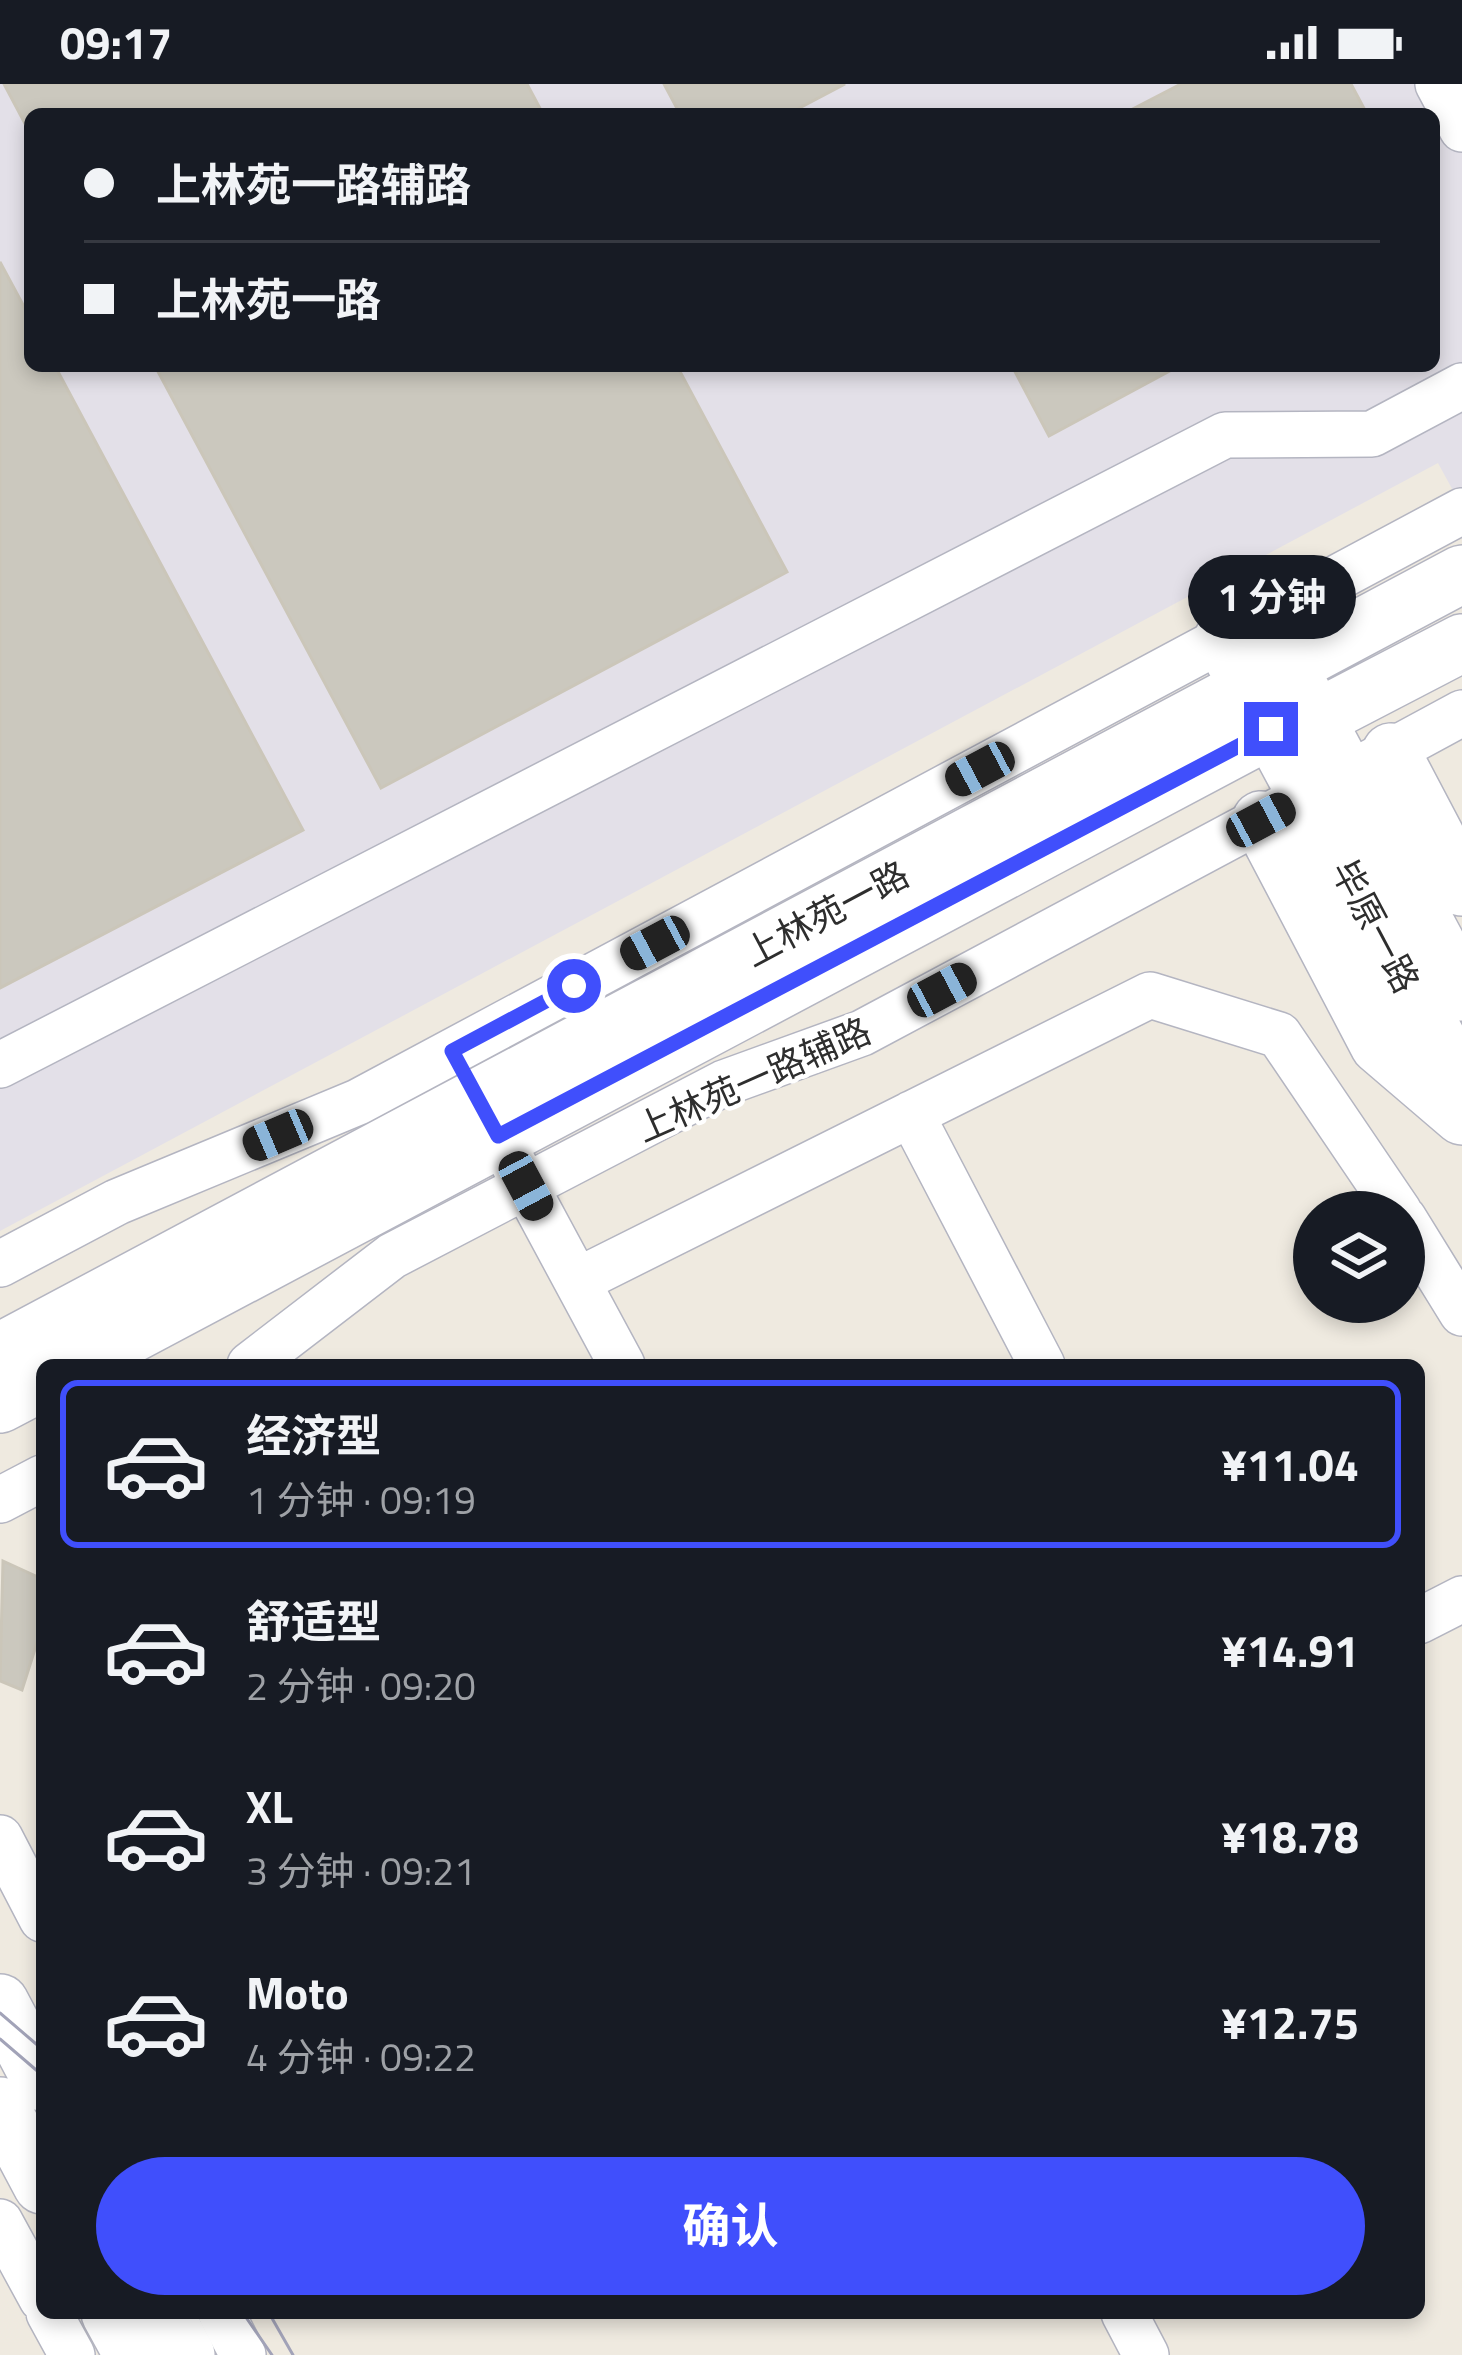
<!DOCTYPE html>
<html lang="zh">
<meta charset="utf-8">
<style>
body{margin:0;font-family:"Titillium Web","Noto Sans SC",sans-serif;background:#242831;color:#f1f3f6;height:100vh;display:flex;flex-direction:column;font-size:45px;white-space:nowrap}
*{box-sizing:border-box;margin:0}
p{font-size:39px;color:#9ea1a6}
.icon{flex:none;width:66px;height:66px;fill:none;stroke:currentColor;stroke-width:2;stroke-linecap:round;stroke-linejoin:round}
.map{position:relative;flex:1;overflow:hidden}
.sheet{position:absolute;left:36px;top:1275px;width:1389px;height:960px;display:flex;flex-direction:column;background:#171b24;border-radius:18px;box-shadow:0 6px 18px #0003}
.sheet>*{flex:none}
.top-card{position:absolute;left:24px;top:24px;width:1416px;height:264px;border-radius:18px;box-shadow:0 6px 18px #0003;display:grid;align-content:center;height:264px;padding:0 60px;background:#171b24}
.controls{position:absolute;left:1293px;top:1107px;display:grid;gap:24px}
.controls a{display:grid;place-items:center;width:132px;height:132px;border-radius:50%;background:#171b24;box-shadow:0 6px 18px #0003;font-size:60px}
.end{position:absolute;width:54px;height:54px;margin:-27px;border:15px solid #404ffc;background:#fff;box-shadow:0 0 0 6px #fff}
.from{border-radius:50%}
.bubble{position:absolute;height:84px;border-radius:42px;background:#171b24;box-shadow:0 6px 18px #0003;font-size:39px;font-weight:700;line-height:84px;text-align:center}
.car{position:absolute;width:36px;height:72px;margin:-36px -18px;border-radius:15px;box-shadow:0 0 9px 3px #0007;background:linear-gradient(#222 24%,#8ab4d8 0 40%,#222 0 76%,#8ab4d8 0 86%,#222 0)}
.top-card b{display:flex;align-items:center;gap:42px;height:114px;font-size:45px}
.top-card b+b{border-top:3px solid #363941}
.top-card i{width:30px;height:30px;background:#f1f3f6}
ul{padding:21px 0 0;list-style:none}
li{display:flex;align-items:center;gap:36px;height:168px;margin:0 24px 18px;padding:0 36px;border:6px solid transparent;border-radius:18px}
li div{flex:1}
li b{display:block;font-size:45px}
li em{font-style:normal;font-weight:700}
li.on{border-color:#404ffc}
li>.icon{width:108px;height:108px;stroke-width:1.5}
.action{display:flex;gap:24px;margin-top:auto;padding:24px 60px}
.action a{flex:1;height:138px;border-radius:72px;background:#404ffc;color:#fff;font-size:48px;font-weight:700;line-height:138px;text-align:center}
.status{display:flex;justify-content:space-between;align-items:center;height:84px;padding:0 60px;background:#171b24;direction:ltr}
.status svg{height:33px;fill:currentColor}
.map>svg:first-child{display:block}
.industrial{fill:#e3e0e8;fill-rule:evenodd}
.building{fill:#cbc8be;stroke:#cbc6b9;stroke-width:3}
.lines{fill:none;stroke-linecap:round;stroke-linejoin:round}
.minor-casing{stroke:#b4b5c1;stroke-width:48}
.tertiary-casing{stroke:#b4b5c1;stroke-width:60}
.minor{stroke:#fff;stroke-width:45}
.tertiary{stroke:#fff;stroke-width:57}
.tram{stroke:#a2a3b8;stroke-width:3}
.route{stroke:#404ffc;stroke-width:15}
.labels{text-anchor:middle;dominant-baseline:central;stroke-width:9;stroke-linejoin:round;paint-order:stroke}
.street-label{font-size:36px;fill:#2e2e2e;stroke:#fff}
</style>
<div class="status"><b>09:17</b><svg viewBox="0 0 49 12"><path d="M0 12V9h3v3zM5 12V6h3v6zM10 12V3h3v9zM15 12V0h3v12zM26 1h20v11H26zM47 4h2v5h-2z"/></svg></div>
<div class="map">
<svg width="1462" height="2271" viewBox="0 0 1462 2271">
<rect width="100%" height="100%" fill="#efeae0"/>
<path class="industrial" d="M0 0H1462V423L1438 379 0 1147ZM30 30H1434V282H30Z"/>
<path class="building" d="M4 0H527L543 30H30V49Z
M664 0H845L788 30H680Z
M1181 0H1351L1367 30H1123Z
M0 178 30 234V282H55L303 746 0 904Z
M155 282H677L787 488 381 704Z
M1012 282H1179L1049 352Z
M3 1477 42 1495V1543L22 1606 0 1597Z"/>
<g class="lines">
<g class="minor-casing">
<path id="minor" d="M1438 0 1462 45
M1364 682 1462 629
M0 981 1225 351 1372 350 1462 302
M911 1030 1042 1281
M511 1075 622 1281
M1404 1135 1462 1229
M0 1180 117 1118 358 1018 1462 427
M577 1197 1150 911 1279 951 1399 1128
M250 1281 392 1172 724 999 862 949 1289 721
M0 1416 42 1394
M1419 1537 1462 1515
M0 1754 42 1835
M0 2138 42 2215
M49 2229 72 2271
M221 2229 243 2271
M1124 2229 1146 2271"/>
</g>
<g class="tertiary-casing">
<path id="tertiary" d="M1262 534 1462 908
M1223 555 1462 1002
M1391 668 1462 803
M1261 736 1379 961 1462 1032
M0 1268 1462 490
M73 1281 1271 645 1316 635 1462 559
M0 1320 42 1298
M0 1919 42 1998
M0 2022 42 2101
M110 2229 133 2271
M164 2229 186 2271"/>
</g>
<use href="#minor" class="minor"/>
<use href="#tertiary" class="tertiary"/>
<path class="tram" d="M0 1929 42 1965
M0 1955 42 1991
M243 2229 272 2271
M269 2229 293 2271"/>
</g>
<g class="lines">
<path class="route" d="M574 902 452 967 498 1052 1271 645"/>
</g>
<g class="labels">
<g class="street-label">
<text transform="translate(826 829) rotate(-28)">上林苑一路</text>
<text transform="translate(1376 842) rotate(62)">毕原一路</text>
<text transform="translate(753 995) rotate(-24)">上林苑一路辅路</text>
</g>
</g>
</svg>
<div class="controls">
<a><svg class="icon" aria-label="layers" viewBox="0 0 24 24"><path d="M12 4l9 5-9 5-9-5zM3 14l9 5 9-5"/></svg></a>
</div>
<i class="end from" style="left:574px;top:902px"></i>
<i class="end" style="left:1271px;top:645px"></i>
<div class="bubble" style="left:1188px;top:471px;width:168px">1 分钟</div>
<i class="car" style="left:980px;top:685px;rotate:242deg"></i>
<i class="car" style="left:1261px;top:736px;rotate:62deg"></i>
<i class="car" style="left:655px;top:859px;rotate:242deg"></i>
<i class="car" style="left:942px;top:906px;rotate:62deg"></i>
<i class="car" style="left:278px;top:1051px;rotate:247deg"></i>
<i class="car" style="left:526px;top:1102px;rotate:152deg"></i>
<div class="top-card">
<b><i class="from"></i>上林苑一路辅路</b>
<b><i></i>上林苑一路</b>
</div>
<section class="sheet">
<ul>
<li class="on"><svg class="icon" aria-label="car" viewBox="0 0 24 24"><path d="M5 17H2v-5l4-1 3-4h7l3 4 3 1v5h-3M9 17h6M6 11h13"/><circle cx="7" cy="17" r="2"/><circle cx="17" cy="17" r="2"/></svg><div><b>经济型</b><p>1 分钟 · 09:19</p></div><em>¥11.04</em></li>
<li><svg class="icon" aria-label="car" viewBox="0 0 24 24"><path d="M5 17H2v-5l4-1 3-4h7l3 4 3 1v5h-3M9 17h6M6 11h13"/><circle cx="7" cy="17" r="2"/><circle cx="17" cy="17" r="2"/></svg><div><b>舒适型</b><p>2 分钟 · 09:20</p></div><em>¥14.91</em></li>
<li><svg class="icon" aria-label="car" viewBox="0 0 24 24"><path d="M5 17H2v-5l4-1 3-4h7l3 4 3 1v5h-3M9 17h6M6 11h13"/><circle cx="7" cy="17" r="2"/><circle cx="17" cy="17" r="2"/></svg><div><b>XL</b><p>3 分钟 · 09:21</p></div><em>¥18.78</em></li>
<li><svg class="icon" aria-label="car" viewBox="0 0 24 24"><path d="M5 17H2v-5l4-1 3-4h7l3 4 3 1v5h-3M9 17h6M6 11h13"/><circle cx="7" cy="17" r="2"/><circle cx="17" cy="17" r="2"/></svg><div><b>Moto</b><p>4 分钟 · 09:22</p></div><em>¥12.75</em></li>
</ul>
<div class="action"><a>确认</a></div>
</section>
</div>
